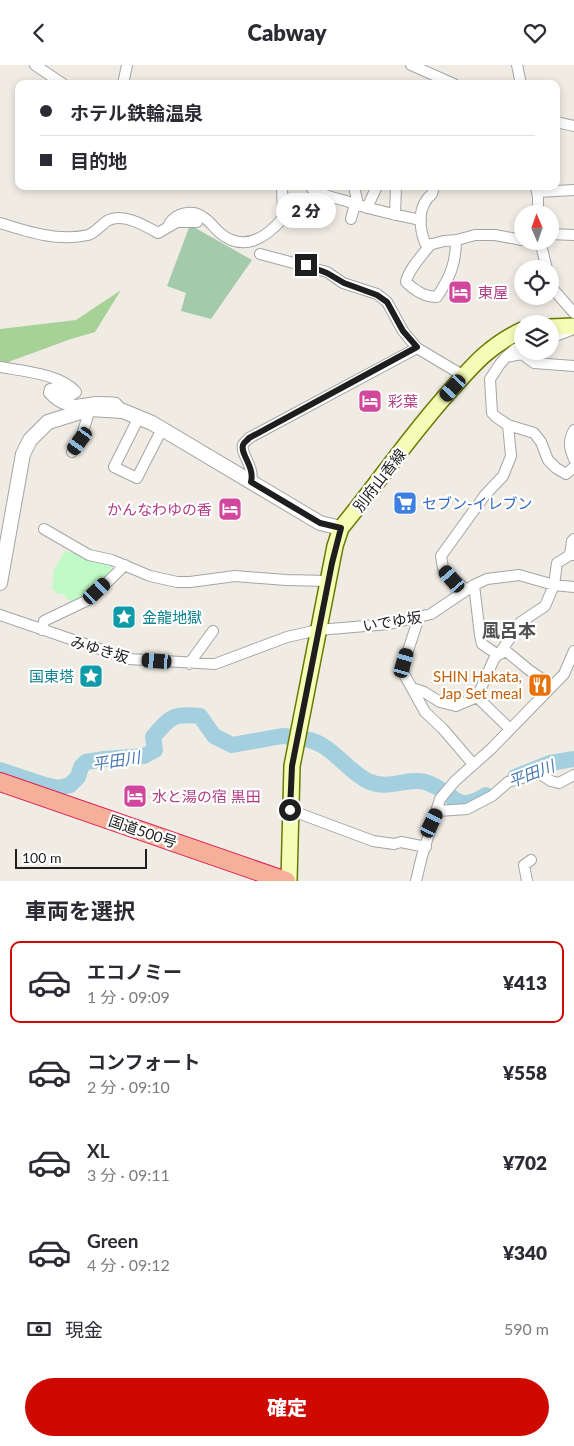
<!DOCTYPE html>
<html lang="ja">
<meta charset="utf-8">
<style>
body{margin:0;font-family:Lato,"Noto Sans JP",sans-serif;background:#f2f2f3;color:#2b2b33;height:100vh;display:flex;flex-direction:column;font-size:19px;white-space:nowrap}
*{box-sizing:border-box;margin:0}
p{font-size:16px;color:#7c7c81}
.icon{flex:none;width:28px;height:28px;fill:none;stroke:currentColor;stroke-width:2;stroke-linecap:round;stroke-linejoin:round}
.map{position:relative;height:816px;overflow:hidden}
.panel{display:flex;flex-direction:column;background:#fff;flex:1}
.panel>*{flex:none}
.hud{position:absolute;left:15px;top:15px;width:545px;height:110px;border-radius:10px;box-shadow:0 2px 8px #0003;display:grid;align-content:center;height:110px;padding:0 25px;background:#fff}
.needle{width:32px;rotate:358deg}
.tools{position:absolute;left:514px;top:140px;display:grid;gap:10px}
.tools a{display:grid;place-items:center;width:45px;height:45px;border-radius:50%;background:#fff;box-shadow:0 2px 8px #0003;font-size:25px}
.scale{position:absolute;left:15px;bottom:12px;width:132px;box-sizing:border-box;padding-left:5px;border:2px solid #1e1e1e;border-top:0;font-size:14px;line-height:18px;white-space:nowrap;color:#1e1e1e;-webkit-text-stroke:4px #fff;paint-order:stroke}
.end{position:absolute;width:22px;height:22px;margin:-11px;border:6px solid #1e1e1e;background:#fff;box-shadow:0 0 0 2px #fff}
.from{border-radius:50%}
.bubble{position:absolute;height:35px;border-radius:18px;background:#fff;box-shadow:0 2px 8px #0003;font-size:16px;font-weight:800;line-height:35px;text-align:center}
.car{position:absolute;width:15px;height:30px;margin:-15px -8px;border-radius:6px;box-shadow:0 0 4px 1px #0007;background:linear-gradient(#222 24%,#8ab4d8 0 40%,#222 0 76%,#8ab4d8 0 86%,#222 0)}
.hud b{display:flex;align-items:center;gap:18px;height:48px;font-size:19px}
.hud b+b{border-top:1px solid #e1e1e2}
.hud i{width:12px;height:12px;background:#2b2b33}
ul{padding:0;list-style:none}
li{display:flex;align-items:center;gap:15px;height:82px;margin:0 10px 8px;padding:0 15px;border:2px solid transparent;border-radius:10px}
li div{flex:1}
li b{display:block;font-size:19px}
li em{font-style:normal;font-weight:800}
li.selected{border-color:#cd0900}
li>.icon{width:45px;height:45px;stroke-width:1.5}
h2{padding:0 25px;font-size:22px;line-height:60px}
.pay{display:flex;align-items:center;gap:12px;height:55px;padding:0 25px;font-size:19px}
.pay p{margin-inline-start:auto}
.cta{display:flex;gap:10px;margin-top:auto;padding:10px 25px}
.cta a{flex:1;height:58px;border-radius:30px;background:#cd0900;color:#fff;font-size:20px;font-weight:800;line-height:58px;text-align:center}
header{display:flex;justify-content:space-between;align-items:center;height:65px;padding:0 25px;background:#fff;font-size:22px;font-weight:800}
.map>svg:first-child{display:block}
.forest{fill:#a6d197}
.cemetery{fill:#a4caac}
.park{fill:#c0fbc7}
.lines{fill:none;stroke-linecap:round;stroke-linejoin:round}
.river{stroke:#a3cfdf;stroke-width:16}
.minor-casing{stroke:#a5a5a5;stroke-width:12}
.tertiary-casing{stroke:#a5a5a5;stroke-width:16}
.secondary-casing{stroke:#687a01;stroke-width:18}
.trunk-casing{stroke:#e11e58;stroke-width:20}
.minor{stroke:#fff;stroke-width:10}
.tertiary{stroke:#fff;stroke-width:14}
.secondary{stroke:#f5fcb6;stroke-width:15}
.trunk{stroke:#f4b098;stroke-width:18}
.route{stroke:#1e1e1e;stroke-width:6}
.labels{text-anchor:middle;dominant-baseline:central;stroke-width:4.5;stroke-linejoin:round;paint-order:stroke}
.hotel-label{font-size:15px;fill:#b23c85;stroke:#fff;text-anchor:start}
.street-label{font-size:15px;fill:#1e1e1e;stroke:#fff}
.shop-label{font-size:15px;fill:#366cbe;stroke:#fff;text-anchor:start}
.culture-label{font-size:15px;fill:#0d838f;stroke:#fff;text-anchor:start}
.food-label{font-size:15px;fill:#c56008;stroke:#fff;text-anchor:end}
.water-label{font-size:16px;font-style:italic;fill:#4778b2;stroke:#fff}
.quarter-label{font-size:18px;font-weight:bold;fill:#515151;stroke:#fff}
</style>
<header><svg class="icon" aria-label="back" viewBox="0 0 24 24"><path d="M15 5l-7 7 7 7"/></svg>Cabway<svg class="icon" aria-label="heart" viewBox="0 0 24 24"><path d="M12 20l-8-8c-3-5 5-10 8-4 3-6 11-1 8 4z"/></svg></header>
<div class="map">
<svg width="574" height="816" viewBox="0 0 574 816">
<rect width="100%" height="100%" fill="#f0ece4"/>
<path class="forest" d="M121 225 95 267 71 274 0 300V264L76 255Z"/>
<path class="cemetery" d="M190 160 252 195 211 254 181 246 186 228 167 221Z"/>
<path class="park" d="M65 486 115 499C103 516 92 530 71 537L63 529 55 528V525L52 524 54 505Z"/>
<g class="lines">
<path class="river" d="M305 674C333 679 344 704 368 716 388 726 407 712 425 717 454 725 454 751 486 730
M0 705 45 720 59 723 70 720 78 712 81 702 86 697 104 694 144 691 155 685 153 672C170 652 173 648 200 651L214 671 232 680 282 671 295 672
M515 712 550 698 574 694"/>
<g class="minor-casing">
<path id="minor" d="M35 0 63 19
M411 0 454 19
M517 0 521 19
M123 19 127 0
M556 57 574 61
M311 121 312 124C325 132 338 133 352 138 376 146 396 150 421 155
M354 121 358 140
M434 121 432 129C417 141 419 162 425 178L429 180 444 176 457 175 475 170H495L522 175
M536 122 538 132V149
M537 127 574 125
M367 143 377 121
M395 150 396 121
M351 154 355 139
M0 158C28 167 59 177 88 170 95 168 101 160 107 156 122 147 144 160 158 168L177 157H197
M169 159C176 148 192 144 203 152 210 156 214 163 220 168 244 188 267 172 283 153L282 121
M550 169 574 170
M540 176 547 204
M431 179C423 189 408 205 406 217 414 225 425 232 437 232 450 212 456 199 456 175
M260 189 327 207 343 218 377 229 387 237 403 266 417 283 464 311
M550 213 553 224 574 248
M550 273 574 264
M507 291 515 284 522 281
M574 301 534 298 522 289 506 292 500 299 490 314 492 348 496 352 508 360 534 368 541 377 548 395 556 403 566 409 574 402
M0 302C22 306 61 309 76 327L70 331 64 329 54 323 50 324 49 328C65 346 75 339 96 337 102 337 109 337 116 338L123 346
M139 352 114 402 137 413 162 364
M574 365C568 376 569 382 574 394
M72 387 80 376 90 344
M251 417C255 402 240 388 243 380 244 377 247 376 249 373L417 283
M44 464 89 490 112 495 150 511 177 517H190L235 511 286 515 328 516
M570 490 572 476 574 474
M474 520 480 570 482 579 498 590 506 586 529 605 552 621
M466 525 443 503 441 491 485 430 503 411 511 391 508 360
M0 550 129 594 215 599 287 572 318 565 389 559 431 549 474 520 487 514 519 510 554 520 574 522
M419 552 404 598V609L425 647 443 664 473 699
M42 565 44 556 90 534 125 500
M189 599 213 566
M412 623 424 627 440 637 456 641 477 632 494 594 502 585 516 564 521 557 545 541 554 520 557 498 570 490H574
M477 632 510 664
M290 745 373 776 394 779 401 777 426 782
M438 746 467 744 492 731 508 717 532 710H542L551 716 559 718 574 710
M416 816 422 791 440 734 455 716 491 684 564 609 574 586
M527 816 524 800 531 795"/>
</g>
<g class="tertiary-casing">
<path id="tertiary" d="M0 518 23 389 30 375 48 357 90 344 123 346 152 358 320 458 341 463"/>
</g>
<g class="secondary-casing">
<path id="secondary" d="M550 262 574 261
M289 816 292 701 335 481 341 463C378 418 411 369 450 326 474 299 489 281 522 265"/>
</g>
<g class="trunk-casing">
<path id="trunk" d="M0 717 286 816"/>
</g>
<use href="#minor" class="minor"/>
<use href="#tertiary" class="tertiary"/>
<use href="#secondary" class="secondary"/>
<use href="#trunk" class="trunk"/>
</g>
<g class="lines">
<path class="route" d="M290 745 292 701 332 498 341 463 320 458 251 417C255 402 240 389 243 380 244 377 247 376 249 373L417 282 403 266 387 237 377 230 344 218 327 208 306 200"/>
</g>
<defs>
<g id="hotel-square" transform="scale(1.25)"><rect x="-9" y="-9" width="18" height="18" rx="4" fill="#d1479c" stroke="#fff"/><path d="M-6-4.5h1.5V1H6V5H4.5V3h-9V5H-6ZM-4 0a1.8 1.8 0 1 1 3.6 0ZM.5 0V-2.5h3Q6-2.5 6 0Z" fill="#fff"/></g>
<g id="supermarket-square" transform="scale(1.25)"><rect x="-9" y="-9" width="18" height="18" rx="4" fill="#3f7fe0" stroke="#fff"/><path d="M-6-5.5h2.5l.6 2H6L4.5 2H-2.5L-4.4-4H-6ZM-1.5 3.2a1.3 1.3 0 1 0 .1 0ZM3 3.2a1.3 1.3 0 1 0 .1 0Z" fill="#fff"/></g>
<g id="sight-square" transform="scale(1.25)"><rect x="-9" y="-9" width="18" height="18" rx="4" fill="#0f9aa8" stroke="#fff"/><path d="M0-6L1.8-2.2L6-1.7L2.9 1.2L3.7 5.4L0 3.3L-3.7 5.4L-2.9 1.2L-6-1.7L-1.8-2.2Z" fill="#fff"/></g>
<g id="restaurant-square" transform="scale(1.25)"><rect x="-9" y="-9" width="18" height="18" rx="4" fill="#e8710a" stroke="#fff"/><path d="M-5-6h1v4h1v-4h1v4h1v-4h1v5L-1.5 .5V6h-2V.5L-5-1ZM5-6V6H3V1.5H1.5Q1.5-4 5-6Z" fill="#fff"/></g>
</defs>
<g fill-rule="evenodd">
<use href="#hotel-square" x="460" y="227"/>
<use href="#hotel-square" x="370" y="336"/>
<use href="#supermarket-square" x="405" y="438"/>
<use href="#hotel-square" x="230" y="444"/>
<use href="#sight-square" x="124" y="552"/>
<use href="#sight-square" x="91" y="611"/>
<use href="#restaurant-square" x="540" y="620"/>
<use href="#hotel-square" x="135" y="731"/>
</g>
<g class="labels">
<g class="hotel-label">
<text x="478" y="227">東屋</text>
<text x="388" y="336">彩葉</text>
<text x="212" y="444" text-anchor="end">かんなわゆの香</text>
<text x="152" y="731">水と湯の宿 黒田</text>
</g>
<g class="street-label">
<text transform="translate(379 415) rotate(-52)">別府山香線</text>
<text transform="translate(392 556) rotate(-9)">いでゆ坂</text>
<text transform="translate(100 584) rotate(17)">みゆき坂</text>
<text transform="translate(143 766) rotate(19)">国道500号</text>
</g>
<g class="shop-label">
<text x="422" y="438">セブン-イレブン</text>
</g>
<g class="culture-label">
<text x="142" y="552">金龍地獄</text>
<text x="74" y="611" text-anchor="end">国東塔</text>
</g>
<g class="food-label">
<text x="522" y="611">SHIN Hakata,<tspan x="522" dy="17">Jap Set meal</tspan></text>
</g>
<g class="water-label">
<text transform="translate(116 695) rotate(-9)">平田川</text>
<text transform="translate(531 708) rotate(-21)">平田川</text>
</g>
<g class="quarter-label">
<text x="509" y="565">風呂本</text>
</g>
</g>
</svg>
<div class="tools">
<a><svg class="needle" viewBox="-14 -14 28 28"><path d="M0-13l5 13h-10z" fill="#e53935"/><path d="M0 13l5-13h-10z" fill="#7c7c81"/></svg></a>
<a><svg class="icon" aria-label="locate" viewBox="0 0 24 24"><circle cx="12" cy="12" r="6"/><path d="M12 2v4M12 18v4M2 12h4M18 12h4"/></svg></a>
<a><svg class="icon" aria-label="layers" viewBox="0 0 24 24"><path d="M12 4l9 5-9 5-9-5zM3 14l9 5 9-5"/></svg></a>
</div>
<div class="scale">100 m</div>
<i class="end from" style="left:290px;top:745px"></i>
<i class="end" style="left:306px;top:200px"></i>
<div class="bubble" style="left:276px;top:128px;width:60px">2 分</div>
<i class="car" style="left:453px;top:323px;rotate:222deg"></i>
<i class="car" style="left:80px;top:376px;rotate:216deg"></i>
<i class="car" style="left:452px;top:514px;rotate:319deg"></i>
<i class="car" style="left:97px;top:526px;rotate:47deg"></i>
<i class="car" style="left:157px;top:596px;rotate:274deg"></i>
<i class="car" style="left:404px;top:598px;rotate:16deg"></i>
<i class="car" style="left:432px;top:758px;rotate:25deg"></i>
<div class="hud">
<b><i class="from"></i>ホテル鉄輪温泉</b>
<b><i></i>目的地</b>
</div>
</div>
<section class="panel">
<h2>車両を選択</h2>
<ul>
<li class="selected"><svg class="icon" aria-label="car" viewBox="0 0 24 24"><path d="M5 17H2v-5l4-1 3-4h7l3 4 3 1v5h-3M9 17h6M6 11h13"/><circle cx="7" cy="17" r="2"/><circle cx="17" cy="17" r="2"/></svg><div><b>エコノミー</b><p>1 分 · 09:09</p></div><em>¥413</em></li>
<li><svg class="icon" aria-label="car" viewBox="0 0 24 24"><path d="M5 17H2v-5l4-1 3-4h7l3 4 3 1v5h-3M9 17h6M6 11h13"/><circle cx="7" cy="17" r="2"/><circle cx="17" cy="17" r="2"/></svg><div><b>コンフォート</b><p>2 分 · 09:10</p></div><em>¥558</em></li>
<li><svg class="icon" aria-label="car" viewBox="0 0 24 24"><path d="M5 17H2v-5l4-1 3-4h7l3 4 3 1v5h-3M9 17h6M6 11h13"/><circle cx="7" cy="17" r="2"/><circle cx="17" cy="17" r="2"/></svg><div><b>XL</b><p>3 分 · 09:11</p></div><em>¥702</em></li>
<li><svg class="icon" aria-label="car" viewBox="0 0 24 24"><path d="M5 17H2v-5l4-1 3-4h7l3 4 3 1v5h-3M9 17h6M6 11h13"/><circle cx="7" cy="17" r="2"/><circle cx="17" cy="17" r="2"/></svg><div><b>Green</b><p>4 分 · 09:12</p></div><em>¥340</em></li>
</ul>
<div class="pay"><svg class="icon" aria-label="cash" viewBox="0 0 24 24"><path d="M3 7h18v10H3z"/><circle cx="12" cy="12" r="2"/></svg>現金<p>590 m</p></div>
<div class="cta"><a>確定</a></div>
</section>
